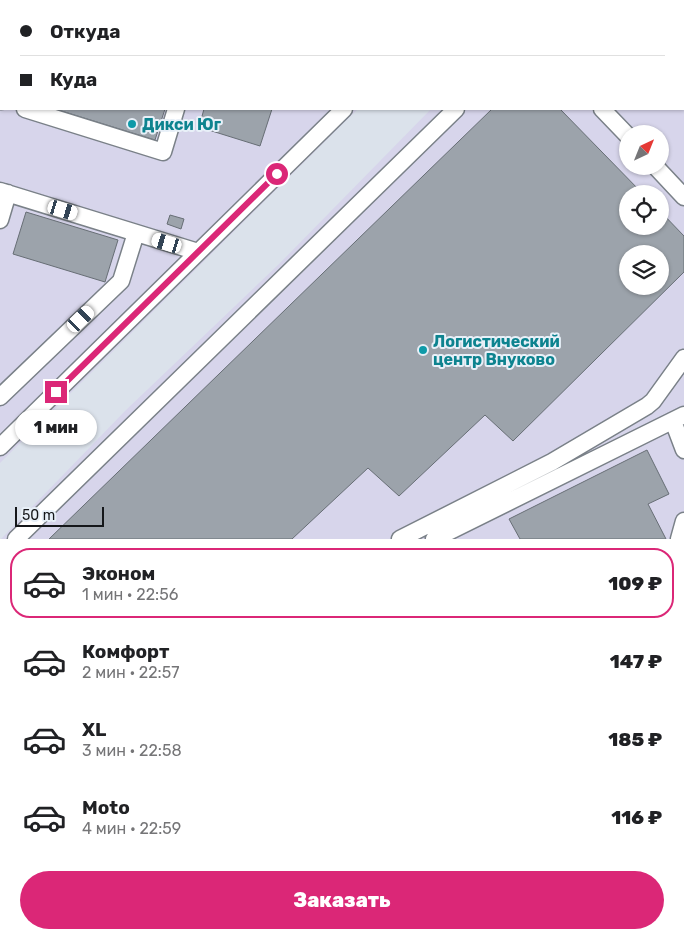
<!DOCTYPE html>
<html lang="ru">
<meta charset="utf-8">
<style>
body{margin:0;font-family:Rubik,sans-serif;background:#f2f2f2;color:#202124;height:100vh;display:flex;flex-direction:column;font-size:19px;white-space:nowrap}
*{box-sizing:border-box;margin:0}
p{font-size:16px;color:#757577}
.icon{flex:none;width:28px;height:28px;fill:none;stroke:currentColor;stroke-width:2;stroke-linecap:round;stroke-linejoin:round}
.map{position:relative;height:539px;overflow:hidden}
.sheet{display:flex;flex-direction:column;background:#fff;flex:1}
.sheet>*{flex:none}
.hud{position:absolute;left:0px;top:0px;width:685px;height:110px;box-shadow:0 1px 4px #0004;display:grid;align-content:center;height:110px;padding:0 20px;background:#fff}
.needle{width:32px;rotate:43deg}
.buttons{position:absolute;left:619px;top:125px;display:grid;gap:10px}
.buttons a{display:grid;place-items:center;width:50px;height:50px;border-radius:50%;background:#fff;box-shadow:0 1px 4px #0004;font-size:25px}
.scale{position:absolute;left:15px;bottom:12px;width:89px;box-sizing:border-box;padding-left:5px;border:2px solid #15171a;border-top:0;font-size:14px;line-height:18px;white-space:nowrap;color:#15171a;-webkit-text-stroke:4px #e8f0f8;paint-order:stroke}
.end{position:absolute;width:22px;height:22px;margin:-11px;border:6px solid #db2777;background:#fff;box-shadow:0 0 0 2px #fff}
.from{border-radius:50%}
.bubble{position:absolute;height:35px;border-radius:18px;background:#fff;box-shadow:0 1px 4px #0004;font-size:16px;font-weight:800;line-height:35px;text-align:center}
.car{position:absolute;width:15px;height:30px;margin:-15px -8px;border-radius:6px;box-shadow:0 0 4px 1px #0007;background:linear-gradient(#fff 24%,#345 0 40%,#fff 0 76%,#345 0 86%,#fff 0)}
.hud b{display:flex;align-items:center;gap:18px;height:48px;font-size:19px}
.hud b+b{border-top:1px solid #e0e0e0}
.hud i{width:12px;height:12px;background:#202124}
ul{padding:9px 0 0;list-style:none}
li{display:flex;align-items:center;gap:15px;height:70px;margin:0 10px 8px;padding:0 10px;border:2px solid transparent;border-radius:20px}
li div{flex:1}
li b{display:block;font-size:19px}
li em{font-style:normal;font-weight:800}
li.selected{border-color:#db2777}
li>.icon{width:45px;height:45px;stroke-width:1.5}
.action{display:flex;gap:10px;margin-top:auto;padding:10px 20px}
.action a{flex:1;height:58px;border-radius:30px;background:#db2777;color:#fff;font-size:20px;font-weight:800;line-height:58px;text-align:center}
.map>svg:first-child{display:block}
.industrial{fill:#d7d5eb;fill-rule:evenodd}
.building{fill:#9ca3ab;stroke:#676e75;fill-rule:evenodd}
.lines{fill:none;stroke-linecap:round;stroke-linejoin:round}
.minor-casing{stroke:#7a8188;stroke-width:19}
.minor{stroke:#fff;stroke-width:16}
.route{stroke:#db2777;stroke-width:6}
.culture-dot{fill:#0f9aa8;stroke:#e8f0f8;stroke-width:2}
.labels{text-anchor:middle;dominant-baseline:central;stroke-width:4;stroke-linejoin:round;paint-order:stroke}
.culture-label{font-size:16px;font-weight:bold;fill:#0d838f;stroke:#e8f0f8;text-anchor:start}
</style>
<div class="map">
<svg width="684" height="539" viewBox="0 0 684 539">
<rect width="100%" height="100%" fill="#dbe2eb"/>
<path class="industrial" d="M0 0H468L1 1V109H358L0 463Z
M538 0H684V539H1L126 410 279 264 431 109H684V1H537ZM628 134H660V166H628ZM628 194H660V226H628ZM628 254H660V286H628Z"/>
<path class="building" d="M0 0H199L1 1V92Z
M55 109H165L155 140Z
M204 109H272L260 146 199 127Z
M492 109H560L643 194H628V226H660V211L684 236V272L513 441 485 415 399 496 368 468 292 539H49ZM628 254H660V286H628Z
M26 212 118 240 105 282 13 254Z
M170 215 184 219 181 229 167 224Z
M647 450 669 494 648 504 666 539H520L509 519Z"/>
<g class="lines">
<g class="minor-casing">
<path id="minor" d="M209 1 210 0
M449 1 450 0
M515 1 517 0
M0 101H1
M25 109 163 152 176 109
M602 109 628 136
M655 166 684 197
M0 191 198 252
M0 220 8 193
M0 397 121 281 136 233
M673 421 684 450
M0 447 344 109
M16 539 456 109
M400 539 552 462 647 406 653 401 684 358
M434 539 684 415
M679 539 684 521"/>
</g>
<use href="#minor" class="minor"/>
</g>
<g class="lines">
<path class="route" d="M56 392 277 174"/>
</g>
<g class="culture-dot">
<circle cx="132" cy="124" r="5"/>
<circle cx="423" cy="350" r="5"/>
</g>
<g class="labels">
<g class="culture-label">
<text x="142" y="124">Дикси Юг</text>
<text x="433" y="341">Логистический<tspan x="433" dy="18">центр Внуково</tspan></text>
</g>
</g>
</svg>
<div class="buttons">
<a><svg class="needle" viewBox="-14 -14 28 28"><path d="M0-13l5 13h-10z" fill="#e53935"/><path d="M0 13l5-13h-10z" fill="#757577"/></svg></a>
<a><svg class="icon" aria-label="locate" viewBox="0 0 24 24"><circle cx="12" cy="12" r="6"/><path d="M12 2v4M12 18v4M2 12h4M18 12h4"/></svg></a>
<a><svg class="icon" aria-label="layers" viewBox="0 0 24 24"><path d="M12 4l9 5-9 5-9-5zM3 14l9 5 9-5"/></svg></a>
</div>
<div class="scale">50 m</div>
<i class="end from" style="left:277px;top:174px"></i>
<i class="end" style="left:56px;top:392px"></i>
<div class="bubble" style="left:15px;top:410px;width:82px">1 мин</div>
<i class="car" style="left:63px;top:210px;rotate:107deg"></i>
<i class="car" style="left:167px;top:243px;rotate:287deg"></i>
<i class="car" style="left:81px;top:319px;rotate:46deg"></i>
<div class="hud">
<b><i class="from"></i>Откуда</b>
<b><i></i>Куда</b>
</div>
</div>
<section class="sheet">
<ul>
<li class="selected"><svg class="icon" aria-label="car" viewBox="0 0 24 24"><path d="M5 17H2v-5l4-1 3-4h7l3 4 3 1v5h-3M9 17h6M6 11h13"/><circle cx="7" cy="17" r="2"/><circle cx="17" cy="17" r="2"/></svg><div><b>Эконом</b><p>1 мин · 22:56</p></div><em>109 ₽</em></li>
<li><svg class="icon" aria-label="car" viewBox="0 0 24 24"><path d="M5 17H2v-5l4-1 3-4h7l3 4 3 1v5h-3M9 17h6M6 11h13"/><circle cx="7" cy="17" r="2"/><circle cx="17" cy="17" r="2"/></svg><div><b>Комфорт</b><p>2 мин · 22:57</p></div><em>147 ₽</em></li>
<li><svg class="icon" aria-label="car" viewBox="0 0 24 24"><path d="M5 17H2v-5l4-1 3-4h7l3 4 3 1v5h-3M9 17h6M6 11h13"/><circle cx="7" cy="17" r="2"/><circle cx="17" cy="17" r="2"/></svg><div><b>XL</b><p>3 мин · 22:58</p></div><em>185 ₽</em></li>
<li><svg class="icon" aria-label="car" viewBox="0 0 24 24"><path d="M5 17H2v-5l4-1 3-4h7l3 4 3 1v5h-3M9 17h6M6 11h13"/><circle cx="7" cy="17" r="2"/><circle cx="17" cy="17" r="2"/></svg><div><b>Moto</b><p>4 мин · 22:59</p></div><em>116 ₽</em></li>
</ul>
<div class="action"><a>Заказать</a></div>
</section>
